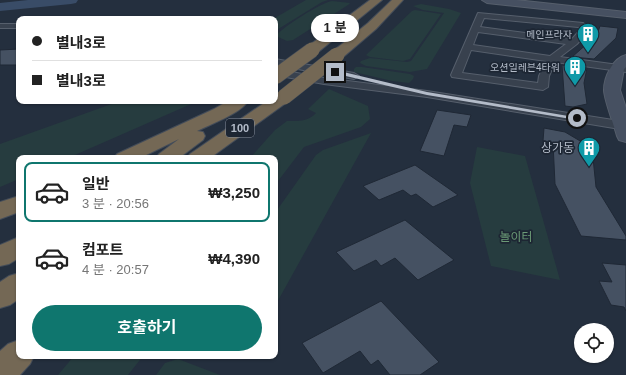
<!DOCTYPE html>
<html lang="ko">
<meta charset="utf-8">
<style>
body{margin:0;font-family:Helvetica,"Noto Sans KR",sans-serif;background:#f2f2f2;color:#222;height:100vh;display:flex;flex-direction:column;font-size:15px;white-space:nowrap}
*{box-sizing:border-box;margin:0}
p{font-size:13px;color:#767676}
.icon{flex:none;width:22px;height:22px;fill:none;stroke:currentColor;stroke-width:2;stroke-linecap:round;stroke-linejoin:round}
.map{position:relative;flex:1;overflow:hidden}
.side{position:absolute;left:16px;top:155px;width:262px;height:204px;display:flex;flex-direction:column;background:#fff;border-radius:8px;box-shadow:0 1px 3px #0004}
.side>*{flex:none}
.guide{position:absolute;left:16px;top:16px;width:262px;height:88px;border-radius:8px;box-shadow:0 1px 3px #0004;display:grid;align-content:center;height:88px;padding:0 16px;background:#fff}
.controls{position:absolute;left:574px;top:323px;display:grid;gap:8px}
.controls a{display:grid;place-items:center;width:40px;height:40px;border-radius:50%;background:#fff;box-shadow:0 1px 3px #0004;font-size:20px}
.end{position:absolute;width:18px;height:18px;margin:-9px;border:5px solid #b4bcc9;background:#111;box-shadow:0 0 0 2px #111}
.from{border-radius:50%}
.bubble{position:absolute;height:28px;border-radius:14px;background:#fff;box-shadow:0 1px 3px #0004;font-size:13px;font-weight:700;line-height:28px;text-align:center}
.guide b{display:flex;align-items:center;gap:14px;height:38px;font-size:15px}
.guide b+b{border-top:1px solid #e0e0e0}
.guide i{width:10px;height:10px;background:#222}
ul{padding:7px 0 0;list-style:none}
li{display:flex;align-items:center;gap:12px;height:60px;margin:0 8px 6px;padding:0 8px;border:2px solid transparent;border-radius:8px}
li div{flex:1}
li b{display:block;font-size:15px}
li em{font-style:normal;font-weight:700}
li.on{border-color:#0f766e}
li>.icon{width:36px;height:36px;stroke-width:1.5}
.action{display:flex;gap:8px;margin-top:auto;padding:8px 16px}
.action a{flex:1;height:46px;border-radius:24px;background:#0f766e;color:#fff;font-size:16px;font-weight:700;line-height:46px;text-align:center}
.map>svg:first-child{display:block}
.green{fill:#263c3f}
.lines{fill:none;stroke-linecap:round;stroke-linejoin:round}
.river{fill:#394c67;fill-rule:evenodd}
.building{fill:#455162;stroke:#1f2835}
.street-casing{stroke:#565f6c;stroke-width:2}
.secondary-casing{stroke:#565f6c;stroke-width:2}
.highway-casing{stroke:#434c59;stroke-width:2}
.street{fill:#38414e;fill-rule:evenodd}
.secondary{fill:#465061;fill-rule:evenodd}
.highway{fill:#746855;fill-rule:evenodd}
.highway-bridge-casing{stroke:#434c59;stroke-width:16;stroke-linecap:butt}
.highway-bridge{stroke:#746855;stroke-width:15}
.route{fill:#b4bcc9}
.labels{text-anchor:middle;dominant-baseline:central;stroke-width:3.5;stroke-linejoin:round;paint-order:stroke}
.far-poi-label{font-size:10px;fill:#b4bcc9;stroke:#1d2633;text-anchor:end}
.shield{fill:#1d2633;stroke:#878f9c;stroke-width:1}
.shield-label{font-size:11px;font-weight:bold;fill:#b4bcc9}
.poi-label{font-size:12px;fill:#b4bcc9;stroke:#1d2633;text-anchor:end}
.park-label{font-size:12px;fill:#6b9a76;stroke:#1d2633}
</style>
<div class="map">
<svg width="626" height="375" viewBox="0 0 626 375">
<rect width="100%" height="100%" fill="#242f3e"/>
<path class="green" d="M306 0H328L322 2 275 31V19H273Z
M332 1 350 3 348 5 293 40 287 41 276 36C281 28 322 2 332 1Z
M421 4 449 9 461 13 427 69 410 72 366 66 360 63 361 61 370 58 407 62 411 61 444 13 423 10 413 6Z
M415 10 441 14 410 59 403 61 370 57 366 55 412 11Z
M356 67H362L410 74 414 76 413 79 409 83 392 81 354 72V69Z
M329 89 368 106 370 119 361 127 304 147 275 185V158H250L275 130 287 121C298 121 308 122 316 113L308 109Z
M120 101H198L68 158H19V179L0 187V144Z
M371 133 275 306V213L316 155 323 150Z
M477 147 525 156 560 280 491 266 470 183Z
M74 356H143L128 375H58Z
M178 359 220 375H156L165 363Z"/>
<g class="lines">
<path class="river" d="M28 0H78L76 3 71 4 0 11V3Z"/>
</g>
<path class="building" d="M600 26 618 28 616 38 594 59 572 57 597 35Z
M19 49V65H0V50Z
M562 65 587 68 584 83 587 104 573 107 565 106Z
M437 110 471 115 467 127 454 125 444 156 420 151Z
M544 128 565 132 592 148 596 187 626 236V240L581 236 555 184 553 143 543 141Z
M415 165 458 195 433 207 416 194 411 196 403 190 379 200 363 186Z
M405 220 454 260 418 280 395 258 381 266 376 260 354 271 336 252Z
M602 263 626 265V311L624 307 611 305 599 281 612 282Z
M381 301 439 362 420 375H390L378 360 371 365 360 351 323 373 302 343Z"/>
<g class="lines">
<g class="street-casing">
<path id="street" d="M478 13 583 23 590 29 577 44 560 57 626 66V72L555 62 549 76 548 87 543 90 452 77 451 75ZM484 18 578 27 581 29 572 39 480 27ZM478 32 566 44 550 56 473 45ZM471 50 546 61 539 76 538 83 462 73Z
M0 24H19V28H0Z
M275 59 354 73 359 76 354 79 275 65Z
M275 69 324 78 427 91 626 122V130L427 97 324 84 275 75Z"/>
</g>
<g class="secondary-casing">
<path id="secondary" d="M482 0H516L626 12V18L487 3Z
M626 55V67L624 69 620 90 626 108V142L619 140 617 136C614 125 604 99 604 90 604 77 613 58 626 55Z"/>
</g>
<g class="highway-casing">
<path id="highway" d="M370 0H382L317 53H307L305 50 307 47Z
M392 0H403L376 29 342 58 337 59 332 58 330 55 332 52 368 23Z
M284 92 290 94 292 97 290 100 210 158H187L190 154 267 101H275V96Z
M228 101H248C240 114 211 124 197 131L203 132 205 136 203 140 179 158H156L159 154 179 139 140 158H114L117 154 214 109Z
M19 196V212L0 219V202Z
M19 237V258L9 264 0 266V245Z
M19 273V299L10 305 0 308V282L9 276Z
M19 340V356H34L30 364 20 375H0V351L8 344Z"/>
</g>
<use href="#street" class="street"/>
<use href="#secondary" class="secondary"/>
<use href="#highway" class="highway"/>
<g class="highway-bridge-casing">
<path id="highway-bridge" d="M275 77 312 50
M284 97 337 55"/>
</g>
<use href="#highway-bridge" class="highway-bridge"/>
</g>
<path class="route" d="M335 70 427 92 580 118 577 120 427 95 333 73Z"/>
<defs>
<g id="building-pin" transform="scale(1.15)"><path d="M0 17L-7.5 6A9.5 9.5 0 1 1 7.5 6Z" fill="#0f9aa8" stroke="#1d2633"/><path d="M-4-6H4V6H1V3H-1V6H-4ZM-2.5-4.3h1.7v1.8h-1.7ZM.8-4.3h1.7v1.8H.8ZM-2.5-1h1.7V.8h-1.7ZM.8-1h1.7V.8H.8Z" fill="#fff"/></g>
</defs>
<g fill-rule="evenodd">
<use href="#building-pin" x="588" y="34"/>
<use href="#building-pin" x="575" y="67"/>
<use href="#building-pin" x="589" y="148"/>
</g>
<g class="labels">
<g class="far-poi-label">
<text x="572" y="34">메인프라자</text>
<text x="560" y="67">오션일레븐4타워</text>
</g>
<rect class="shield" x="226" y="119" width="28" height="18" rx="3"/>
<g class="shield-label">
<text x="240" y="128">100</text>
</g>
<g class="poi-label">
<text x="574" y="148">상가동</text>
</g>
<g class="park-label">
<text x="516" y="237">놀이터</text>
</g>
</g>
</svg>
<div class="controls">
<a><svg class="icon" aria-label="locate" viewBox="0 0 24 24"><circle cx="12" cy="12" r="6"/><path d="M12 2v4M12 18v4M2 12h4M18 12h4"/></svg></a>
</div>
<i class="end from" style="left:577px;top:118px"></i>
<i class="end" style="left:335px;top:72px"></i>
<div class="bubble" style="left:311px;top:14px;width:48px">1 분</div>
<div class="guide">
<b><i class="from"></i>별내3로</b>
<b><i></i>별내3로</b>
</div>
<section class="side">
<ul>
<li class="on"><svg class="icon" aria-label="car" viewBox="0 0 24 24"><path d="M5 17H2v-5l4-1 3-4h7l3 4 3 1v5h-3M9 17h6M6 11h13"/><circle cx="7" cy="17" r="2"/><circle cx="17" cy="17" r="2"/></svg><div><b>일반</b><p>3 분 · 20:56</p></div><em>₩3,250</em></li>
<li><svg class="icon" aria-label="car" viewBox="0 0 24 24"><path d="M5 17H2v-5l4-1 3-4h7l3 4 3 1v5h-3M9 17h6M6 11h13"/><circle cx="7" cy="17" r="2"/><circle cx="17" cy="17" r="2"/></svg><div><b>컴포트</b><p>4 분 · 20:57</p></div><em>₩4,390</em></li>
</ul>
<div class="action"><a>호출하기</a></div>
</section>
</div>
